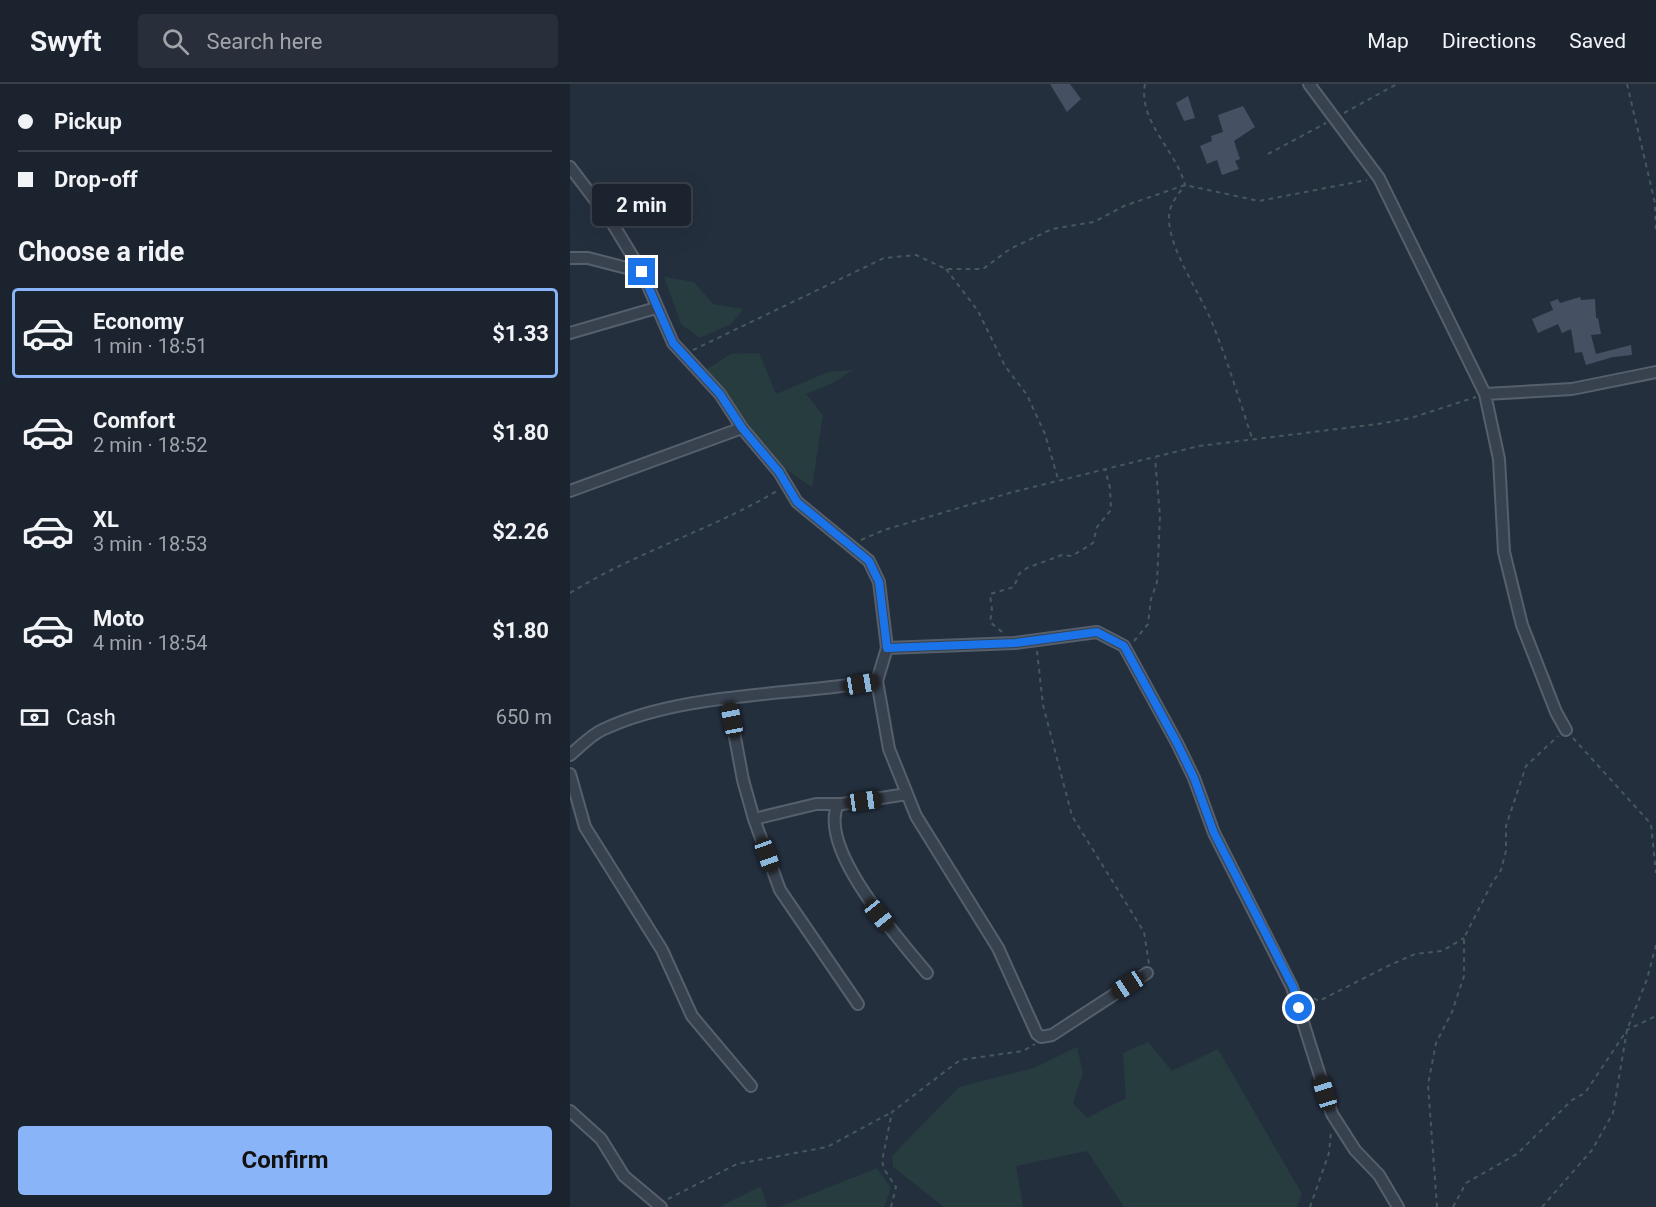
<!DOCTYPE html>
<meta charset="utf-8">
<style>
body{margin:0;font-family:Roboto,sans-serif;background:#282f3a;color:#f1f3f6;height:100vh;display:flex;flex-direction:column;font-size:22px;white-space:nowrap}
*{box-sizing:border-box;margin:0}
p{font-size:20px;color:#a0a4aa}
.icon{flex:none;width:33px;height:33px;fill:none;stroke:currentColor;stroke-width:2;stroke-linecap:round;stroke-linejoin:round}
.map{position:relative;flex:1;overflow:hidden}
.side{display:flex;flex-direction:column;background:#1b232e;width:570px}
.side>*{flex:none}
.banner{display:grid;align-content:center;height:132px;padding:0 18px;background:#1b232e}
.end{position:absolute;width:27px;height:27px;margin:-14px;border:8px solid #1a73e8;background:#fff;box-shadow:0 0 0 3px #fff}
.from{border-radius:50%}
.bubble{position:absolute;height:42px;border-radius:6px;background:#1b232e;box-shadow:0 6px 24px #0002,0 0 0 2px #39404a;font-size:20px;font-weight:700;line-height:42px;text-align:center}
.car{position:absolute;width:18px;height:36px;margin:-18px -9px;border-radius:8px;box-shadow:0 0 4px 2px #0007;background:linear-gradient(#222 24%,#8ab4d8 0 40%,#222 0 76%,#8ab4d8 0 86%,#222 0)}
.banner b{display:flex;align-items:center;gap:21px;height:57px;font-size:22px}
.banner b+b{border-top:2px solid #39404a}
.banner i{width:15px;height:15px;background:#f1f3f6}
ul{padding:0;list-style:none}
li{display:flex;align-items:center;gap:18px;height:90px;margin:0 12px 9px;padding:0 6px;border:3px solid transparent;border-radius:6px}
li div{flex:1}
li b{display:block;font-size:22px}
li em{font-style:normal;font-weight:700}
li.active{border-color:#8ab4f8}
li>.icon{width:54px;height:54px;stroke-width:1.5}
h2{padding:0 18px;font-size:27px;line-height:72px}
.pay{display:flex;align-items:center;gap:15px;height:66px;padding:0 18px;font-size:22px}
.pay p{margin-inline-start:auto}
.action{display:flex;gap:12px;margin-top:auto;padding:12px 18px}
.action a{flex:1;height:69px;border-radius:6px;background:#8ab4f8;color:#111;font-size:24px;font-weight:700;line-height:69px;text-align:center}
header{display:flex;align-items:center;gap:36px;box-sizing:border-box;height:84px;padding:0 30px;background:#1b232e;border-bottom:2px solid #39404a}
header strong{font-size:28px}
nav{display:flex;gap:33px;margin-inline-start:auto;font-size:21px}
.search{width:420px;height:54px;background:#282f3a;display:flex;align-items:center;gap:15px;box-sizing:border-box;padding:0 21px;border-radius:6px;color:#a0a4aa;font-size:22px}
main{display:flex;flex:1;min-height:0}
.map>svg:first-child{display:block}
.green{fill:#263c3f}
.building{fill:#455162}
.lines{fill:none;stroke-linecap:round;stroke-linejoin:round}
.street-casing{stroke:#565f6c;stroke-width:14}
.path{stroke:#44595c;stroke-width:2;stroke-dasharray:4.5 4.5;stroke-linecap:butt}
.street{stroke:#38414e;stroke-width:10}
.route{stroke:#1a73e8;stroke-width:8}
</style>
<header>
<strong>Swyft</strong>
<div class="search"><svg class="icon" aria-label="search" viewBox="0 0 24 24"><circle cx="10" cy="10" r="6"/><path d="M15 15l6 6"/></svg>Search here</div>
<nav><a>Map</a><a>Directions</a><a>Saved</a></nav>
</header>
<main>
<section class="side">
<div class="banner">
<b><i class="from"></i>Pickup</b>
<b><i></i>Drop-off</b>
</div>
<h2>Choose a ride</h2>
<ul>
<li class="active"><svg class="icon" aria-label="car" viewBox="0 0 24 24"><path d="M5 17H2v-5l4-1 3-4h7l3 4 3 1v5h-3M9 17h6M6 11h13"/><circle cx="7" cy="17" r="2"/><circle cx="17" cy="17" r="2"/></svg><div><b>Economy</b><p>1 min · 18:51</p></div><em>$1.33</em></li>
<li><svg class="icon" aria-label="car" viewBox="0 0 24 24"><path d="M5 17H2v-5l4-1 3-4h7l3 4 3 1v5h-3M9 17h6M6 11h13"/><circle cx="7" cy="17" r="2"/><circle cx="17" cy="17" r="2"/></svg><div><b>Comfort</b><p>2 min · 18:52</p></div><em>$1.80</em></li>
<li><svg class="icon" aria-label="car" viewBox="0 0 24 24"><path d="M5 17H2v-5l4-1 3-4h7l3 4 3 1v5h-3M9 17h6M6 11h13"/><circle cx="7" cy="17" r="2"/><circle cx="17" cy="17" r="2"/></svg><div><b>XL</b><p>3 min · 18:53</p></div><em>$2.26</em></li>
<li><svg class="icon" aria-label="car" viewBox="0 0 24 24"><path d="M5 17H2v-5l4-1 3-4h7l3 4 3 1v5h-3M9 17h6M6 11h13"/><circle cx="7" cy="17" r="2"/><circle cx="17" cy="17" r="2"/></svg><div><b>Moto</b><p>4 min · 18:54</p></div><em>$1.80</em></li>
</ul>
<div class="pay"><svg class="icon" aria-label="cash" viewBox="0 0 24 24"><path d="M3 7h18v10H3z"/><circle cx="12" cy="12" r="2"/></svg>Cash<p>650 m</p></div>
<div class="action"><a>Confirm</a></div>
</section>
<div class="map">
<svg width="1086" height="1123" viewBox="0 0 1086 1123">
<rect width="100%" height="100%" fill="#242f3e"/>
<path class="green" d="M94 193 124 198 143 220 173 225 161 240 130 254 111 240Z
M189 269 206 310 258 288 283 286 261 300 236 310 253 331 242 403 205 378 137 285 161 270Z
M578 958 602 987 648 965 732 1110 727 1123H554L517 1067 446 1082 453 1123H374L323 1083 322 1072 389 1003 464 984 507 963 513 989 503 1019 517 1034 556 1014 553 969Z
M307 1084 321 1104 314 1123H209Z
M191 1102 197 1123H149Z"/>
<path class="building" d="M480 0H500L511 15 497 28Z
M618 12 625 34 614 37 606 19Z
M673 22 685 43 664 57 670 75 665 77 669 85 652 91 647 76 637 80 630 62 642 57 641 52 653 48 648 31Z
M1010 213 1011 216 1025 215 1026 234H1028L1031 250 1021 251 1026 270 1061 261 1062 271 1043 273 1016 281 1012 268 1005 269 1001 245 992 249 988 240 968 249 962 235 983 226 980 218 988 215 990 219Z"/>
<g class="lines">
<g class="street-casing">
<path id="street" d="M739 0 809 94 915 310 1002 305 1086 288
M0 83 41 137 72 188 103 259 150 310 172 344 209 388 227 418 299 477 309 498 317 564 445 559 527 548 554 562 607 659 624 694 644 749 722 903 762 1030 785 1066 809 1091 828 1123
M0 174H18L72 188
M0 249 86 224
M915 310 929 375 934 468 952 541 986 628 996 646
M0 407 172 344
M317 564 307 597 319 665 346 732 428 864 467 950 471 953 482 951 577 889
M158 616 173 696 184 735 246 720H272L337 710
M0 671C10 663 21 651 32 646 112 608 220 612 307 597
M0 690 15 743 92 866 122 932 181 1002
M268 720C247 764 329 855 357 889
M184 735 210 806 288 920
M0 1027 31 1055 54 1092 91 1123"/>
</g>
<path class="path" d="M575 0C568 38 606 66 615 101 608 110 599 121 599 133 598 163 629 208 641 236 657 275 669 315 682 354
M1057 0 1085 119 1086 150
M774 29 827 0
M698 70 756 39
M376 185 408 227 435 282 457 311 475 350 488 395
M123 266 314 174 346 171 376 185H413L440 165 482 145 524 138 554 122 615 101 689 117 797 96
M291 456 314 446 443 408 629 362 808 340 841 334 906 313
M0 509C66 468 141 446 207 407
M432 548 420 538 422 526 420 510 444 503 449 490 457 484 492 471 502 472 523 459 527 443 541 426 540 404 535 385
M564 557 578 540 581 515 587 498 590 432 585 374
M467 567 473 621 502 732 574 848 579 880
M1003 654 1081 740 1086 789
M736 910 749 917 820 881 845 870 872 867 894 854
M98 1115 167 1080 257 1063 322 1028
M321 1123 326 1103 314 1085 312 1077 322 1028 390 976 453 967 465 960
M740 1123 759 1069 761 1047
M867 1123 858 1001 866 959 882 928 894 892V854L922 799 931 786 936 767V742L956 682 988 652
M883 1123 896 1099 947 1070 1002 1016 1015 1009 1057 946 1086 932
M972 1123 1022 1066 1043 1029 1057 946 1077 895 1086 861"/>
<use href="#street" class="street"/>
</g>
<g class="lines">
<path class="route" d="M72 188 103 259 150 310 172 344 209 388 227 418 299 477 309 498 317 564 445 559 527 548 554 562 607 659 624 694 644 749 723 903 729 924"/>
</g>
</svg>
<i class="end from" style="left:729px;top:924px"></i>
<i class="end" style="left:72px;top:188px"></i>
<div class="bubble" style="left:22px;top:100px;width:99px">2 min</div>
<i class="car" style="left:291px;top:600px;rotate:80deg"></i>
<i class="car" style="left:162px;top:636px;rotate:349deg"></i>
<i class="car" style="left:294px;top:717px;rotate:82deg"></i>
<i class="car" style="left:197px;top:771px;rotate:160deg"></i>
<i class="car" style="left:309px;top:831px;rotate:141deg"></i>
<i class="car" style="left:558px;top:901px;rotate:237deg"></i>
<i class="car" style="left:755px;top:1009px;rotate:343deg"></i>
</div>
</main>
